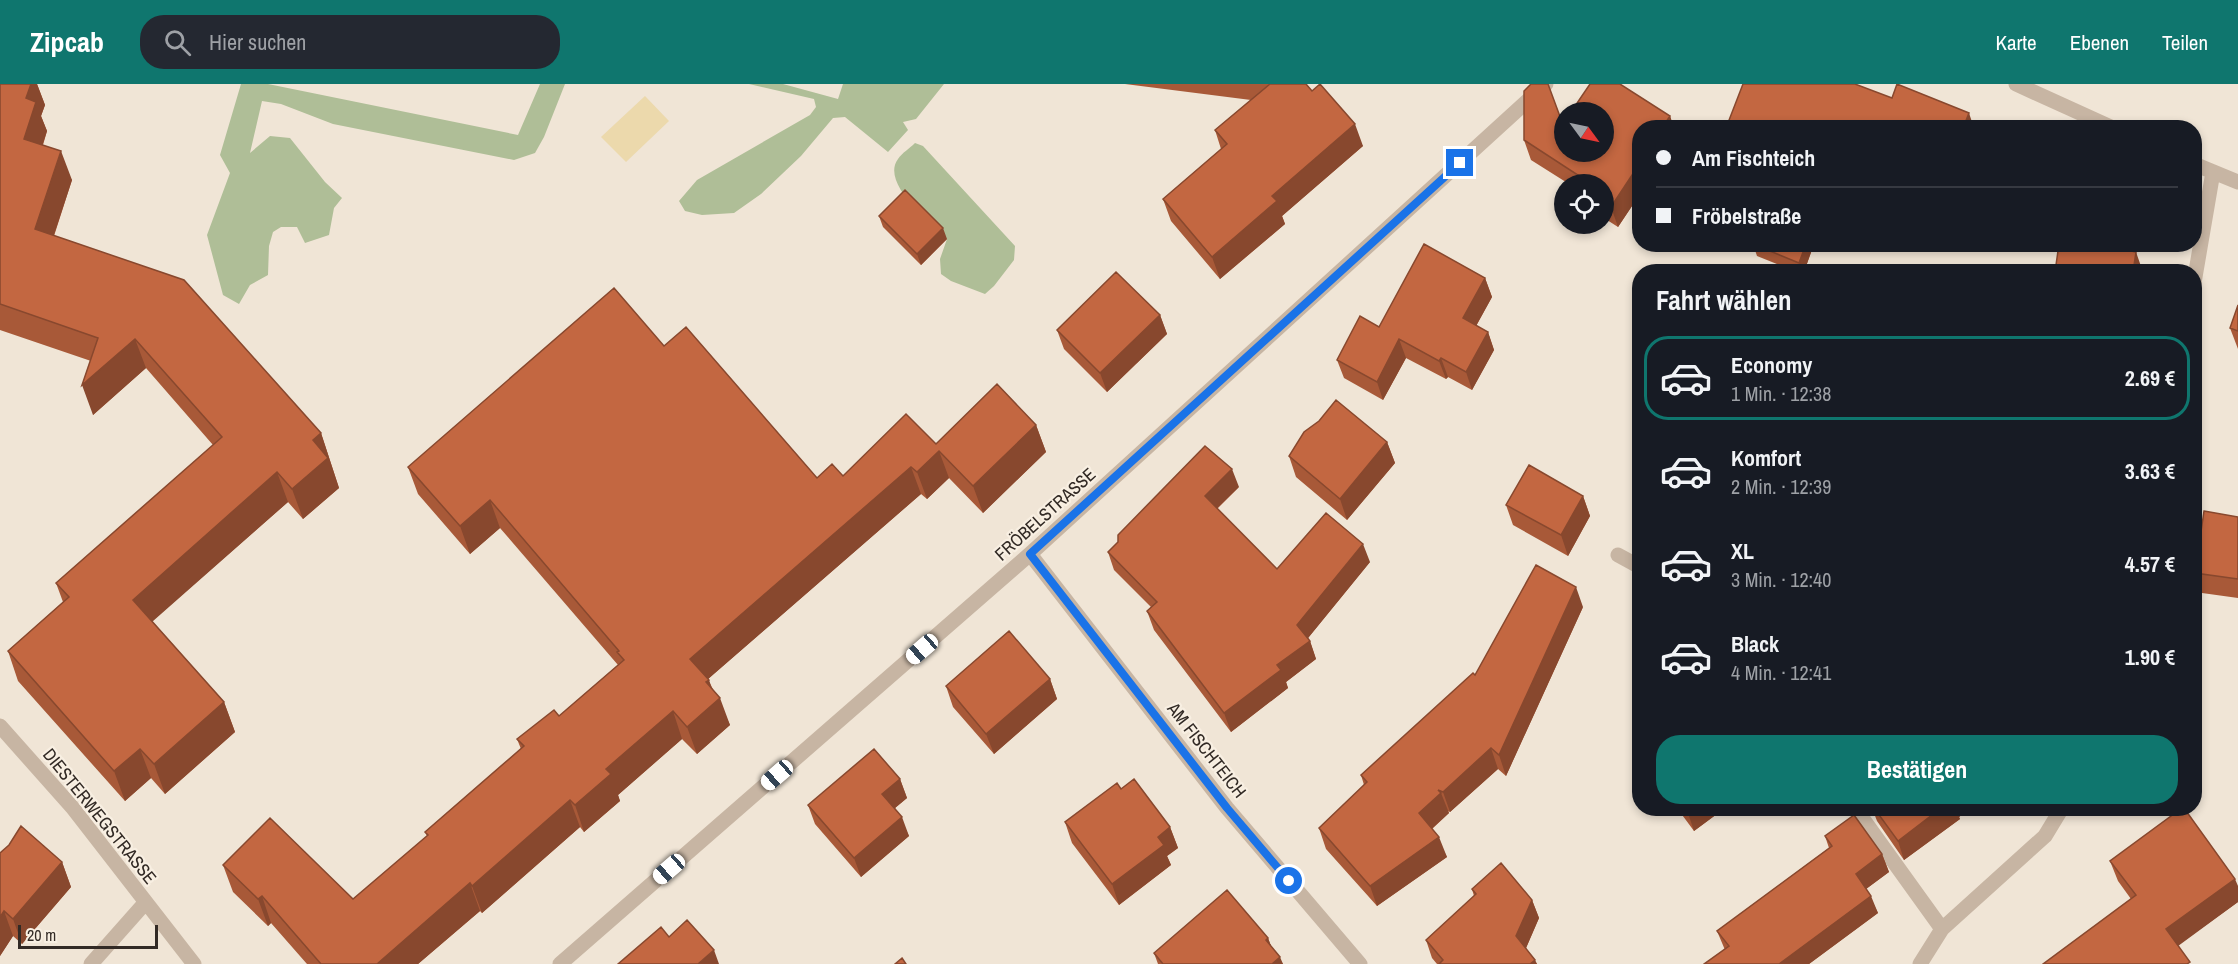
<!DOCTYPE html>
<html lang="de">
<meta charset="utf-8">
<style>
body{margin:0;font-family:"Archivo Narrow",sans-serif;background:#242831;color:#f1f3f6;height:100vh;display:flex;flex-direction:column;font-size:22px;white-space:nowrap}
*{box-sizing:border-box;margin:0}
p{font-size:20px;color:#9ea1a6}
.icon{flex:none;width:33px;height:33px;fill:none;stroke:currentColor;stroke-width:2;stroke-linecap:round;stroke-linejoin:round}
.map{position:relative;flex:1;overflow:hidden}
.drawer{position:absolute;left:1632px;top:180px;width:570px;height:552px;display:flex;flex-direction:column;background:#171b24;border-radius:24px;box-shadow:0 3px 9px #0003}
.drawer>*{flex:none}
.guide{position:absolute;left:1632px;top:36px;width:570px;height:132px;border-radius:24px;box-shadow:0 3px 9px #0003;display:grid;align-content:center;height:132px;padding:0 24px;background:#171b24}
.needle{width:39px;rotate:123deg}
.tools{position:absolute;left:1554px;top:18px;display:grid;gap:12px}
.tools a{display:grid;place-items:center;width:60px;height:60px;border-radius:50%;background:#171b24;box-shadow:0 3px 9px #0003;font-size:30px}
.scale{position:absolute;left:18px;bottom:15px;width:140px;box-sizing:border-box;padding-left:6px;border:3px solid #322a25;border-top:0;font-size:16px;line-height:21px;white-space:nowrap;color:#322a25;-webkit-text-stroke:4px #f8efe2;paint-order:stroke}
.end{position:absolute;width:27px;height:27px;margin:-14px;border:8px solid #1a73e8;background:#fff;box-shadow:0 0 0 3px #fff}
.from{border-radius:50%}
.car{position:absolute;width:18px;height:36px;margin:-18px -9px;border-radius:8px;box-shadow:0 0 4px 2px #0007;background:linear-gradient(#fff 24%,#345 0 40%,#fff 0 76%,#345 0 86%,#fff 0)}
.guide b{display:flex;align-items:center;gap:21px;height:57px;font-size:22px}
.guide b+b{border-top:2px solid #363941}
.guide i{width:15px;height:15px;background:#f1f3f6}
ul{padding:0;list-style:none}
li{display:flex;align-items:center;gap:18px;height:84px;margin:0 12px 9px;padding:0 12px;border:3px solid transparent;border-radius:24px}
li div{flex:1}
li b{display:block;font-size:22px}
li em{font-style:normal;font-weight:700}
li.active{border-color:#0f766e}
li>.icon{width:54px;height:54px;stroke-width:1.5}
h2{padding:0 24px;font-size:27px;line-height:72px}
.primary-button{display:flex;gap:12px;margin-top:auto;padding:12px 24px}
.primary-button a{flex:1;height:69px;border-radius:24px;background:#0f766e;color:#fff;font-size:24px;font-weight:700;line-height:69px;text-align:center}
header{display:flex;align-items:center;gap:36px;box-sizing:border-box;height:84px;padding:0 30px;background:#0f766e;color:#fff}
header strong{font-size:28px}
nav{display:flex;gap:33px;margin-inline-start:auto;font-size:21px}
.search{width:420px;height:54px;background:#242831;display:flex;align-items:center;gap:15px;box-sizing:border-box;padding:0 21px;border-radius:24px;color:#9ea1a6;font-size:22px}
.map>svg:first-child{display:block}
.green{fill:#afbe97}
.sand{fill:#ecd9ac}
.lines{fill:none;stroke-linecap:round;stroke-linejoin:round}
.minor{stroke:#c7b5a3;stroke-width:15}
.wall{fill:#a85938}
.shaded-wall{fill:#88482e}
.building{fill:#c36741;stroke:#88482e;stroke-width:1.5}
.route{stroke:#1a73e8;stroke-width:8}
.labels{text-anchor:middle;dominant-baseline:central;stroke-width:4.5;stroke-linejoin:round;paint-order:stroke}
.street-label{font-size:18px;fill:#322a25;stroke:#f8efe2}
</style>
<header>
<strong>Zipcab</strong>
<div class="search"><svg class="icon" aria-label="search" viewBox="0 0 24 24"><circle cx="10" cy="10" r="6"/><path d="M15 15l6 6"/></svg>Hier suchen</div>
<nav><a>Karte</a><a>Ebenen</a><a>Teilen</a></nav>
</header>
<div class="map">
<svg width="2238" height="880" viewBox="0 0 2238 880">
<rect width="100%" height="100%" fill="#f0e5d6"/>
<path class="green" d="M241 0H268L518 51 540 0H565L544 53 535 69 514 76 333 40 281 20 262 17 250 69 270 52 290 54 325 98 342 114 334 124 329 151 305 159 297 143H281L273 148 269 162 268 191 250 201 239 220 223 211 207 151 230 89 220 71Z
M749 0H783L838 15 843 0H944L916 35 903 38 908 46 888 68 845 33 833 34 801 72 761 110 734 129 702 131 685 127 679 117 697 96 810 31 816 23 814 15Z
M915 59 923 62 1015 162 1014 176 994 202 985 210 951 197 941 190 940 175 947 155C931 140 880 99 898 75 902 69 910 64 915 59Z"/>
<path class="sand" d="M645 12 669 37 626 78 601 53Z"/>
<g class="lines">
<path class="minor" d="M2016 0 2113 44
M2194 80 2238 98
M2194 199 2213 88
M1030 470 1227 724 1360 880
M1618 471 1640 483
M0 642 72 723 194 880
M1855 724 1942 845
M91 880 145 819
M560 880 1030 470 1546 0
M1920 880 1942 845 2045 752 2062 724"/>
</g>
<path class="wall" d="M0 0H37L45 21 41 32 47 47 43 61 72 96 54 152 321 349 339 404 303 435 288 418 152 537 224 618 235 648 165 710 151 694 125 717 18 597 8 567 63 518 56 499 213 361 146 284 93 331 91 277 0 246Z
M1125 0H1306L1363 62 1282 132 1285 140 1220 195 1171 137 1163 115 1221 65 1215 46 1251 16Z
M1670 32 1674 44H1640V110L1618 143 1604 134V100H1569L1531 76 1524 56 1562 38 1564 39Z
M879 132 947 155 921 181 883 143Z
M1753 160H1814L1804 188H1797L1757 172Z
M1985 160H1997L1996 163Z
M1485 194 1492 213 1476 242 1488 248 1494 266 1472 306 1448 293 1446 295 1406 274 1383 316 1344 294 1337 276 1379 243Z
M2238 221V265L2230 244Z
M1160 231 1167 250 1107 308 1064 265 1057 246Z
M664 262 817 394 843 392 936 360 1036 341 1046 368 983 429 949 394 927 415 921 410 708 595 730 641 697 670 682 655 618 711 620 717 584 748 580 743 482 829 480 827 418 880H307L271 839 268 842 233 808 223 781 353 815 427 752 425 748 521 665 517 655 559 632 618 581 500 444 470 470 418 410 408 383Z
M1319 337 1387 358 1395 379 1347 436 1296 393 1289 372Z
M1239 403 1217 425 1277 485 1370 478 1308 554 1310 557 1316 575 1286 598 1288 604 1231 648 1154 546 1147 527 1151 523 1114 486 1108 468Z
M1583 412 1590 432 1568 472 1513 441 1506 421Z
M2238 433V514L2202 509 2195 489Z
M1583 523 1506 692 1498 685 1450 728 1448 727 1449 729 1432 745 1447 773 1377 822 1326 765 1319 744 1364 701 1361 691 1475 591Z
M1640 574V592L1634 578Z
M1050 595 1057 615 994 670 953 623 946 602Z
M900 695 907 714 895 724 909 752 861 793 815 740 808 721Z
M1121 705 1170 743 1178 764 1167 772 1171 781 1119 821 1072 759 1065 738Z
M1677 724H1725L1694 747Z
M1872 724H1970L1959 733 1960 735 1904 776 1877 737Z
M1825 752 1882 770 1889 788 1866 805 1878 829 1809 880H1704L1725 866 1717 847 1829 764Z
M9 761 62 778 71 803 22 860 13 852 0 872Z
M2110 777 2238 802V818L2178 861 2131 815 2118 797Z
M1472 805 1532 816 1539 834 1526 864 1537 880H1437L1432 874 1426 856 1474 812Z
M1268 854 1271 862 1283 880H1158L1154 869Z"/>
<path class="shaded-wall" d="M31 0H37L45 21 41 32 47 47 35 84 24 55 26 14Z
M1969 29 1974 44H1963Z
M1670 32 1674 44H1662Z
M1355 40 1363 62 1282 132 1285 140 1220 195 1212 173 1272 112Z
M61 67 72 96 46 175 35 145Z
M1640 79V110L1618 143 1611 123Z
M943 144 947 155 921 181 917 170Z
M1806 160H1814L1804 188H1802L1799 179Z
M2136 168 2143 188H2133Z
M1485 194 1492 213 1470 253 1463 234Z
M1160 231 1167 250 1107 308 1100 289Z
M1488 248 1494 266 1472 306 1466 288Z
M135 255 146 284 93 331 82 301Z
M1399 255 1406 274 1383 316 1377 298Z
M1441 274 1448 293 1446 295 1439 277Z
M1036 341 1046 368 983 429 973 402Z
M321 349 339 404 303 435 292 405 313 356Z
M1387 358 1395 379 1347 436 1340 415Z
M939 367 949 394 927 415 917 388Z
M911 383 921 410 700 602 690 575Z
M1232 385 1239 403 1211 430 1205 412Z
M277 388 288 418 144 545 133 516Z
M1583 412 1590 432 1568 472 1561 451Z
M490 416 500 444 470 470 460 442Z
M1363 460 1370 478 1304 559 1297 541Z
M1576 503 1583 523 1506 692 1499 671Z
M1310 557 1316 575 1286 598 1288 604 1231 648 1224 629 1277 581Z
M1050 595 1057 615 994 670 986 650Z
M709 596 716 617 720 614 730 641 697 670 687 643 706 598Z
M224 618 235 648 165 710 154 680Z
M673 627 682 655 618 711 620 717 584 748 575 721 606 685Z
M1491 664 1498 685 1450 728 1443 708Z
M140 665 151 694 125 717 114 687Z
M900 695 907 714 889 729 882 710Z
M1441 709 1449 729 1426 750 1419 729Z
M570 716 580 743 482 829 472 802Z
M1693 724H1725L1694 747 1688 729Z
M1941 724H1970L1959 733 1960 735 1904 776 1898 757Z
M902 733 909 752 861 793 854 774Z
M1170 743 1178 764 1167 772 1171 781 1119 821 1112 800 1158 753Z
M1439 753 1447 773 1377 822 1370 802Z
M1882 770 1889 788 1862 808 1856 790Z
M62 778 71 803 22 860 13 835Z
M2235 795 2238 802V818L2174 865 2166 845Z
M470 799 480 827 418 880H377Z
M262 812 271 839 268 842 258 815Z
M1871 812 1878 829 1809 880H1779Z
M1532 816 1539 834 1523 871 1516 852Z
M4 827 13 852 0 872V833Z
M1268 854 1276 876 1280 873 1283 880H1272L1266 856Z
M714 866 719 880H698Z
M1535 876 1537 880H1530Z"/>
<path class="building" d="M0 0H31L26 14 36 18 24 55 61 67 35 145 184 196 321 349 313 356 328 374 292 405 277 388 133 516 224 618 154 680 140 665 114 687 8 567 69 513 56 499 222 353 135 255 82 301 98 254 0 220Z
M1270 0H1306L1312 7 1320 0 1355 40 1272 112 1277 117 1212 173 1163 115 1227 60 1215 46Z
M1531 0H1548L1562 38 1564 39V68H1604V28H1571L1590 0H1620L1670 32 1662 44H1640V79L1611 123 1604 119V100H1581L1584 95 1524 56V7Z
M1743 0H1855L1892 14 1897 0 1969 29 1963 44H1726Z
M905 106 943 144 917 170 879 132Z
M1424 160 1485 194 1463 234 1488 248 1466 288 1441 274 1439 277 1399 255 1377 298 1337 276 1360 232 1379 243Z
M1753 160H1806L1799 179Z
M2059 160H2095L2136 168 2133 188H2055Z
M1116 188 1160 231 1100 289 1057 246Z
M614 204 664 262 686 243 817 394 832 380 843 392 906 330 936 360 997 300 1036 341 973 402 939 367 917 388 911 383 690 575 709 596 706 598 720 614 687 643 673 627 606 685 611 690 575 721 570 716 472 802 470 799 377 880H321L262 812 258 815 223 781 270 734 353 815 428 751 425 748 524 662 517 655 554 626 559 632 624 576 617 568 619 567 490 416 460 442 408 383Z
M2238 221V247L2230 244Z
M1336 316 1387 358 1340 415 1289 372 1304 348 1319 337Z
M1205 362 1232 385 1205 412 1277 485 1326 429 1363 460 1297 541 1310 557 1277 581 1281 586 1224 629 1147 527 1157 518 1108 468 1118 458V451Z
M1529 381 1583 412 1561 451 1506 421Z
M2204 427 2238 433V495L2195 489Z
M1536 481 1576 503 1499 671 1491 664 1443 708 1438 706 1441 709 1419 729 1439 753 1370 802 1319 744 1367 698 1361 691 1473 589 1475 591Z
M1009 547 1050 595 986 650 946 602Z
M1640 574V585L1634 578Z
M874 665 900 695 882 710 902 733 854 774 808 721Z
M1134 695 1170 743 1158 753 1164 761 1112 800 1065 738 1117 699 1121 705Z
M1684 724H1693L1688 729Z
M1874 724H1941L1898 757Z
M2182 724H2184L2235 795 2166 845 2190 878 2187 880H2043L2136 811 2110 777Z
M1854 731 1882 770 1856 790 1871 812 1779 880H1704L1729 862 1717 847 1832 762 1825 752Z
M21 742 62 778 13 835 4 827 0 833V769L9 761Z
M1501 779 1532 816 1516 852 1535 876 1530 880H1439L1443 876 1426 856 1476 810 1472 805Z
M1227 806 1268 854 1266 856 1280 873 1272 880H1163L1154 869Z
M687 836 714 866 698 880H618L661 843 669 853Z
M902 874 906 880H895Z"/>
<g class="lines">
<path class="route" d="M1289 797 1227 724 1030 470 1460 79"/>
</g>
<g class="labels">
<g class="street-label">
<text transform="translate(1045 430) rotate(-42)">FRÖBELSTRASSE</text>
<text transform="translate(1207 666) rotate(52)">AM FISCHTEICH</text>
<text transform="translate(100 732) rotate(51)">DIESTERWEGSTRASSE</text>
</g>
</g>
</svg>
<div class="tools">
<a><svg class="needle" viewBox="-14 -14 28 28"><path d="M0-13l5 13h-10z" fill="#e53935"/><path d="M0 13l5-13h-10z" fill="#9ea1a6"/></svg></a>
<a><svg class="icon" aria-label="locate" viewBox="0 0 24 24"><circle cx="12" cy="12" r="6"/><path d="M12 2v4M12 18v4M2 12h4M18 12h4"/></svg></a>
</div>
<div class="scale">20 m</div>
<i class="end from" style="left:1289px;top:797px"></i>
<i class="end" style="left:1460px;top:79px"></i>
<i class="car" style="left:922px;top:565px;rotate:229deg"></i>
<i class="car" style="left:777px;top:691px;rotate:229deg"></i>
<i class="car" style="left:669px;top:785px;rotate:229deg"></i>
<div class="guide">
<b><i class="from"></i>Am Fischteich</b>
<b><i></i>Fröbelstraße</b>
</div>
<section class="drawer">
<h2>Fahrt wählen</h2>
<ul>
<li class="active"><svg class="icon" aria-label="car" viewBox="0 0 24 24"><path d="M5 17H2v-5l4-1 3-4h7l3 4 3 1v5h-3M9 17h6M6 11h13"/><circle cx="7" cy="17" r="2"/><circle cx="17" cy="17" r="2"/></svg><div><b>Economy</b><p>1 Min. · 12:38</p></div><em>2.69 €</em></li>
<li><svg class="icon" aria-label="car" viewBox="0 0 24 24"><path d="M5 17H2v-5l4-1 3-4h7l3 4 3 1v5h-3M9 17h6M6 11h13"/><circle cx="7" cy="17" r="2"/><circle cx="17" cy="17" r="2"/></svg><div><b>Komfort</b><p>2 Min. · 12:39</p></div><em>3.63 €</em></li>
<li><svg class="icon" aria-label="car" viewBox="0 0 24 24"><path d="M5 17H2v-5l4-1 3-4h7l3 4 3 1v5h-3M9 17h6M6 11h13"/><circle cx="7" cy="17" r="2"/><circle cx="17" cy="17" r="2"/></svg><div><b>XL</b><p>3 Min. · 12:40</p></div><em>4.57 €</em></li>
<li><svg class="icon" aria-label="car" viewBox="0 0 24 24"><path d="M5 17H2v-5l4-1 3-4h7l3 4 3 1v5h-3M9 17h6M6 11h13"/><circle cx="7" cy="17" r="2"/><circle cx="17" cy="17" r="2"/></svg><div><b>Black</b><p>4 Min. · 12:41</p></div><em>1.90 €</em></li>
</ul>
<div class="primary-button"><a>Bestätigen</a></div>
</section>
</div>
